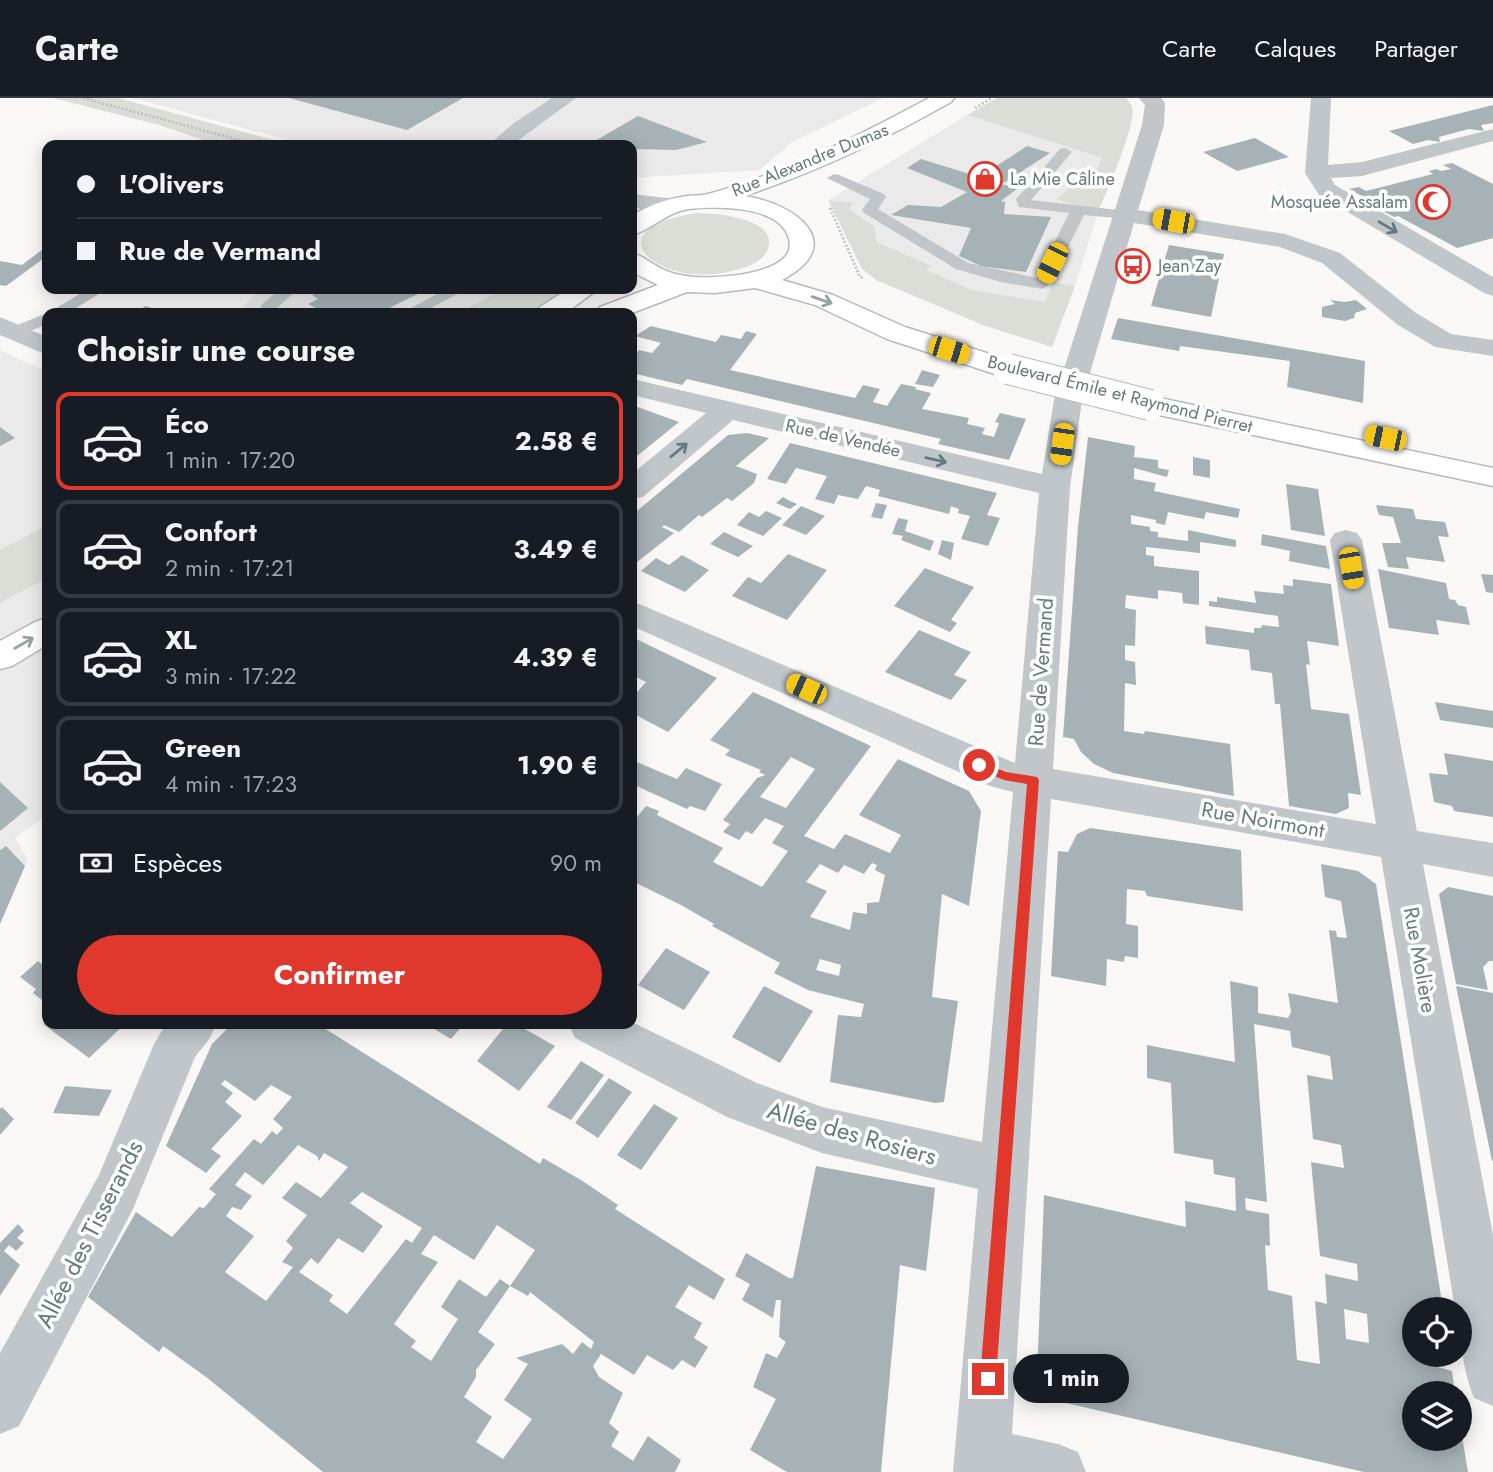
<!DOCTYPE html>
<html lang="fr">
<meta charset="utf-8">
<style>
body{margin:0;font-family:Jost,sans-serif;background:#20242c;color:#f1f3f6;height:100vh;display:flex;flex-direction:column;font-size:26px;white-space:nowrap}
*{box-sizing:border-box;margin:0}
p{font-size:23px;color:#9ea1a6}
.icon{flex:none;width:38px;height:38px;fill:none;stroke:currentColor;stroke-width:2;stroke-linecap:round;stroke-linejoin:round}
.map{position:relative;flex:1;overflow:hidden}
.details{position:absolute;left:42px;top:210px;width:595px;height:721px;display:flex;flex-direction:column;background:#171b24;border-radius:14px;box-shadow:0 4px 18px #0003}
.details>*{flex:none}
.hud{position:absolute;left:42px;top:42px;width:595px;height:154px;border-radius:14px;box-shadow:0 4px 18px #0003;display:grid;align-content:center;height:154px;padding:0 35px;background:#171b24}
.controls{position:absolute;left:1402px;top:1199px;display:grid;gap:14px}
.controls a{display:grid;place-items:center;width:70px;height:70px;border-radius:50%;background:#171b24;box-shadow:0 4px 18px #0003;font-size:35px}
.end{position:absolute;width:32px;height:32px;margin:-16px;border:9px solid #e1382e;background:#fff;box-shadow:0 0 0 4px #fff}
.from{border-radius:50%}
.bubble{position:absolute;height:49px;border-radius:24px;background:#171b24;box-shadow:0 4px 18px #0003;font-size:23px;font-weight:700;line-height:49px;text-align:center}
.car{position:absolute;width:21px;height:42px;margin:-21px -10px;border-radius:9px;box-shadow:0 0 5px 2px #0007;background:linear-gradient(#f5c518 24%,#345 0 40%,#f5c518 0 76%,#345 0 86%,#f5c518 0)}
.hud b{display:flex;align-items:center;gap:24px;height:66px;font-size:26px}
.hud b+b{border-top:2px solid #363941}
.hud i{width:18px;height:18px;background:#f1f3f6}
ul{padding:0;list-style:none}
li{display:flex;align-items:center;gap:21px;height:98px;margin:0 14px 10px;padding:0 21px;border:4px solid #363941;border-radius:14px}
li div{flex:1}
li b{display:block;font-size:26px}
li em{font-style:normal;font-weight:700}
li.selected{border-color:#e1382e}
li>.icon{width:63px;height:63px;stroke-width:1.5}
h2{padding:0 35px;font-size:32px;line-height:84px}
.pay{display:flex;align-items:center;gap:18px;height:77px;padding:0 35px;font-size:26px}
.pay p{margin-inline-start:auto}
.primary-button{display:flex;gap:14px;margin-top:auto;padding:14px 35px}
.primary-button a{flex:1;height:80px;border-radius:42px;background:#e1382e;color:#fff;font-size:28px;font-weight:700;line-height:80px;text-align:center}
header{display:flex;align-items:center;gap:42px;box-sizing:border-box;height:98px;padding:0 35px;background:#171b24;border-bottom:2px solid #363941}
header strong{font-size:33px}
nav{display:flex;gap:38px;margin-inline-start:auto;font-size:24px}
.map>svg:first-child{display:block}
.built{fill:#eaeaea}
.green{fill:#daded6}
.building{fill:#a7b2b6;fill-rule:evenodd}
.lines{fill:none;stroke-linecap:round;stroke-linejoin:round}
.primary-casing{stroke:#b4babd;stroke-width:3}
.path{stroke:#babfc1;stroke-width:2.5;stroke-dasharray:2 2;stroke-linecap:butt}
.lane{fill:#c0c6c9;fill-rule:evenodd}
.street{fill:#c0c6c9;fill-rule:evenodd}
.primary{fill:#fff;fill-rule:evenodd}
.primary-bridge-casing{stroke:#b4babd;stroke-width:32;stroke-linecap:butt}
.primary-bridge{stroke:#fff;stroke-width:30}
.oneway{stroke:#647a81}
.oneway2{stroke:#92a2a7}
.route{fill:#e1382e}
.labels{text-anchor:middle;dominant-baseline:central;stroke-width:7;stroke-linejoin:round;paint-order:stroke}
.far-street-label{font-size:18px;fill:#647a81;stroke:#fff}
.far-poi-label{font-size:18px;fill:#647a81;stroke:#fff;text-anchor:start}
.street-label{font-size:21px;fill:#647a81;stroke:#fff}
.near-street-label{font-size:24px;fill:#647a81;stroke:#fff}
</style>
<header>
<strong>Carte</strong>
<nav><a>Carte</a><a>Calques</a><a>Partager</a></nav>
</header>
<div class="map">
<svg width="1493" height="1374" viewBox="0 0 1493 1374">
<rect width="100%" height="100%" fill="#f9f8f6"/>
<path class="built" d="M133 0H883L791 45 760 72 632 80V47H306Z
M967 17 1103 60 1089 88 1099 111 1075 188 1053 184 1045 204 972 192 925 172 931 168 876 144 875 129 849 111 854 106 828 102Z
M260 191H576L532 215H237Z
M0 252 47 274V717L15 740 28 761 0 825Z"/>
<path class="green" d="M53 0H118L292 47H218L159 27Z
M997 0H1126C1128 3 1131 5 1132 9 1137 25 1107 93 1099 111L1081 109 1057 101 1073 87 1089 88 1102 60 967 17Z
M828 102 854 105 849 111 875 129 876 144 932 168 926 172 972 192 1045 204 1053 184 1075 188 1052 249 983 227 876 182 862 171Z
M697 115C715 115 782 120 767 153 762 164 747 169 736 172 661 194 587 131 697 115Z
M498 191H567L547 206 527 215H457L498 194Z
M47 427V480L0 505V452Z"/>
<path class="building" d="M289 0H463L407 32Z
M1493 7V25L1481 27 1484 33 1469 31 1439 39 1440 44 1428 42 1413 46 1389 33Z
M638 18 707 44 676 52 632 51V47H588Z
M1255 40 1289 59 1237 73 1203 54Z
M1027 48 1050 55 1002 86 1017 91 1001 103 1005 104 1004 116 1051 119 1026 174 981 168 959 158 971 130 891 117 908 107 941 109 967 94 907 70 921 61 973 77 989 66 998 67Z
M1452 65 1493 86V140L1457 150 1398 118 1394 119 1383 113 1387 112 1349 91 1359 89 1366 93 1433 76 1429 73 1436 71 1441 73 1451 71 1443 67Z
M1169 147 1224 156 1211 219 1151 208Z
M47 148V158L6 188 0 187V163L22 167Z
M326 191H428L379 215H325L308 206 318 201 312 197Z
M1330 202 1345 204 1356 202 1367 211 1355 215 1354 220 1345 223 1322 219V209L1335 206Z
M146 208 165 215H132Z
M1118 220 1365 263 1363 305 1287 289 1290 263 1180 248 1179 253 1111 241Z
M651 228 716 244 721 237 741 241 746 233 757 236 730 272 855 300 863 287 880 291 873 304 887 308 901 286 916 289 915 291 931 295 922 311 969 320 967 326 985 330 982 336 994 339 999 325 995 324 1000 315 1026 321 1009 362 938 346 941 341 687 281 682 287 632 275V260L639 252 652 255 661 245 635 238Z
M922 272 940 277 933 289 915 286Z
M635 308 679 324 632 362V328L636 324 632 322V310Z
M0 329 15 340 0 348Z
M747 335 769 340 736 368 757 376 754 385 732 403 727 400 702 419 699 417 679 434 664 427 662 429 674 435 632 468V417L728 337Z
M1088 339 1135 348 1134 359 1158 362V370L1169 372 1167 379 1134 370V381L1156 385 1154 393 1240 411 1238 420 1206 414 1204 421 1168 414 1165 427 1156 425V422L1131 417V426L1150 429V433L1158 434V439L1188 443V432L1236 442V449L1200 444V455L1146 449V457L1154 458V468L1199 473V507L1183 505 1182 495 1158 492V501L1126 497 1125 510 1136 512 1135 548 1125 547V562L1135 564 1136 587 1125 585 1124 633 1144 636 1145 633 1230 646 1234 698 1113 675 1094 666 1081 654 1074 641 1063 639 1078 429Z
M790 345 997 395 987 417 1000 420 988 448 961 441 970 418 958 415 959 411 951 408 949 416 878 398 880 392 866 388 858 401 838 397 834 406 815 401 827 378 796 370 786 386 767 381Z
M1193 359 1210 362V380L1193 377Z
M1286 386 1318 391 1325 438 1291 432Z
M783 399 790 403 797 406 790 411 776 405Z
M876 405 887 407 882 421 871 419Z
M1376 407 1413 411 1416 421 1445 424 1449 439 1438 438 1445 464 1406 459 1409 471 1388 469 1382 445H1401L1393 419 1379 417Z
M801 408 825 418 806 437 782 427Z
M766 413 782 420 763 438 737 427 749 414 759 419Z
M898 420 908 422 905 433 934 443 930 453 901 442 903 438 892 436Z
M724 434 753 448 738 459 710 446Z
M1262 436 1326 448 1330 471 1289 463 1290 453 1261 447Z
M942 442 954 445 951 462 938 456Z
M788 456 827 472 787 522 732 498 748 479 761 485Z
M682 457 709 472 685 494 641 473 656 460 669 467Z
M925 470 974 489 951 522 957 525 950 534 894 508Z
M1378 471 1446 485 1449 501 1455 502 1458 507 1466 509 1470 527 1436 522 1439 537 1389 530Z
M1481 476 1493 477V495L1486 494Z
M1293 481 1331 486 1339 548 1307 543 1310 567 1306 566 1311 611 1349 616 1361 697 1348 695 1349 710 1336 716 1289 708 1280 606H1275L1272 575 1251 572 1249 552 1206 546 1205 528 1254 535V530H1261L1262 527 1279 529 1278 518 1209 508V503L1217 504V499L1256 505 1254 493 1284 496 1283 487 1293 488Z
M919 532 971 554 954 577 967 582 951 602 885 574Z
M632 539 717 580 668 634 632 615V600L646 584 632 577Z
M753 594 871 648 804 738 834 751 845 736 890 755 901 737 859 717 898 661 969 693 981 713 969 808 942 796 932 899 958 903 944 1004 935 1005 830 984 838 917 861 919 864 906 808 892 774 875 780 865 712 828 714 826 681 807 632 783V725L646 708 659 713 657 717 723 750 713 764 762 789 788 753 772 745 784 728 765 720 752 736 746 733 739 742 723 734 730 726 723 722 757 680 765 677 759 674 761 672 725 657 730 652 710 642ZM791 659 815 671 786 710 760 699ZM872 765 877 767 875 772 885 777 879 804 867 805V816L853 814 850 832 810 819 827 793 806 784 820 766 838 775 844 767 864 776ZM820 861 841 867 839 878 816 872Z
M1435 604 1493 613V630L1440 622Z
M1444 655 1493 663V719L1454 713 1452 708 1434 704 1429 675 1448 677Z
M632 662 677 681 686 670 722 686 705 713 690 708 687 711 632 686Z
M0 684 28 710 0 733Z
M1090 730 1241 752 1243 813 1147 798 1145 793 1127 791 1126 826 1138 828V860L1125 858 1124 864 1107 861 1106 888 1051 878 1058 753 1068 754 1077 736Z
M6 748 25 768 0 826V752Z
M1321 766 1358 773 1376 786 1443 1211H1414V1248L1409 1246 1411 1255 1422 1259 1423 1265 1452 1273 1455 1295H1414V1340H1460L1461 1332 1468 1374H1364L1053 1302 1037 1279 1044 1097 1186 1129 1185 1103 1236 1113 1235 1080 1214 1076 1213 1062 1174 1055 1171 985 1147 980V947L1235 964 1230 883 1258 889V915L1288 920 1291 914 1288 895 1338 905 1329 832 1336 833 1337 839 1347 840 1341 803 1325 799ZM1254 926 1290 933 1292 949 1330 958 1333 982 1307 977 1313 1041 1341 1047 1344 1070 1311 1064 1320 1158 1357 1166 1358 1183 1325 1176 1327 1206 1315 1203 1320 1266 1297 1262 1292 1198 1268 1192 1265 1147 1270 1148 1269 1116 1246 1112 1245 1100 1267 1104ZM1344 1211 1367 1216 1369 1245 1346 1241Z
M1448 789 1493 798V863H1489L1483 869 1488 892 1456 886 1439 796Z
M666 850 710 874 684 912 638 887Z
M38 863 47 870V906L33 895 36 891 20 879Z
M764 888 813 913 780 965 732 939Z
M1456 888 1493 895V1063H1492Z
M47 922V926H125L89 960 43 926Z
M232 926H326L324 930 540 1066 543 1060 581 1082 618 1107 615 1111 725 1181 714 1202 689 1187 675 1209 702 1225 694 1240 708 1249 695 1270 682 1262 673 1272 647 1257 634 1277 601 1256 593 1268 599 1279 623 1295 609 1325 619 1334 611 1348 633 1363 648 1338 681 1362 675 1374H323L206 1279 163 1248 159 1254 88 1199 136 1114 172 1139 199 1109 204 1110 216 1096 209 1091 254 1041 261 1046 272 1033 277 1037 283 1030 273 1021 292 999 271 987 255 1003 225 982 221 986 233 995 225 1004 242 1018 211 1051 221 1058 206 1075 166 1048 212 946ZM298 1047 317 1058 319 1063 324 1055 348 1069 321 1100 296 1084 282 1100 307 1117 286 1143 293 1150 282 1164 293 1169 266 1203 225 1174 254 1138 226 1118 232 1109 241 1112 252 1098 235 1087 245 1074 263 1087ZM362 1094 422 1130 412 1145 406 1141 347 1216 329 1203 333 1197 299 1174 311 1160 318 1166 338 1140 363 1155 383 1128 350 1105ZM497 1127 535 1152 510 1188 528 1198 530 1194 594 1244 591 1251 582 1244 573 1256 562 1246 516 1260 528 1266 504 1302 532 1321 503 1361 476 1344 492 1319 464 1299 476 1279V1272L495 1246 478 1234 510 1188 500 1181 486 1199 459 1181 441 1209 458 1221 431 1263 411 1249 416 1243 394 1226 438 1164 421 1156 434 1137 474 1162Z
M432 926H464L451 941 429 928Z
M507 926H516L555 948 519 993 477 963Z
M581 963 604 977 571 1022 547 1009Z
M609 980 632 994 598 1040 575 1025Z
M65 988 112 992 99 1018 53 1015Z
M654 1006 678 1020 641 1072 617 1057Z
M2 1009 14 1021 0 1037V1011Z
M816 1068 935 1090 926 1173 900 1167 881 1374H787L750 1352 776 1301 753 1289 766 1255 777 1260 786 1244 779 1239 781 1202H776L773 1220 742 1202 750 1186 735 1178 746 1155 789 1180H793Z
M18 1126 24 1133 17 1140 24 1145 16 1153 9 1147 4 1153 20 1167 0 1198V1145Z"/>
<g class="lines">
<g class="primary-casing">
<path id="primary" d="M929 0H954L951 4C884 42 816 74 744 98 795 105 850 146 782 182L833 197 905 229 1018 265 1022 271 1018 277 1008 279 998 277 887 241 815 207 755 190 715 195 687 194 632 215H596L600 209 658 187 632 174V155C641 157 646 162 655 167 667 175 681 178 695 179 718 181 812 176 785 132 770 108 714 108 689 111 666 114 652 132 632 137V118C648 107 667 101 687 98 693 97 702 98 708 96 784 75 859 38 929 0Z
M568 191H598L566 215H536L540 209Z
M1150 298 1493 370V388L1140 313 1136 307 1140 301Z
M47 520V547L12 568 0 571V543L35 524Z"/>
</g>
<path class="path" d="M83 0 258 47
M975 10 992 0
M830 110 860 179 864 180"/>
<path class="lane" d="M1065 50 1072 54 1031 102 1126 113 1133 117 1126 121 1084 117 1050 186 1042 191 1001 184 956 171 864 115 862 112 870 101 827 80 834 76 839 77 884 96 886 99 878 111 968 165 1037 180 1069 115 1019 109 1016 101 1060 51Z
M88 191H107L68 215H47V226L16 239 8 234 10 230 47 215H48Z
M280 191H298L276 211V215H260L261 207Z
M446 191H466L422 215H402Z"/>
<path class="street" d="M552 0H576L512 47H488L514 25Z
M1139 0H1161L1165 5 1164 27 1138 112 1285 136 1340 155 1416 215 1451 236 1493 242V258L1435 249 1398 227 1322 165 1280 149 1134 125 1082 302 1070 389 1053 671 1376 726 1330 442 1335 435 1346 432 1357 435 1362 442 1417 733 1493 745V779L1423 766 1493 1137V1308L1474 1300C1462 1271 1460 1242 1460 1211H1455L1381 759 1051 701 1012 1336 1058 1346 1078 1354 1086 1374H953L978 1091 822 1055 727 1019 575 940 569 926 632 924 757 985 822 1009 982 1044 1013 694 990 688 632 528V503L1015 665 1039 395 733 322 643 399 632 401V376L706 315 632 297V281L1042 376 1054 302 1142 27 1145 7Z
M1311 0H1331L1328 67 1362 64 1493 31V43L1362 78 1331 80 1335 87 1493 179V198L1484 195 1319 97 1305 75Z
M632 96 684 102 688 107 684 112 676 114 632 110Z
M0 219 47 239V257L0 237Z
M166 926H216L210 940 195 959 133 1111 19 1328 0 1336V1255L99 1077 154 946Z"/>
<use href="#primary" class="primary"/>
<g class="primary-bridge-casing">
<path id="primary-bridge" d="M1008 271 1150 307"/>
</g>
<use href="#primary-bridge" class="primary-bridge"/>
</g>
<defs><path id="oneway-shaft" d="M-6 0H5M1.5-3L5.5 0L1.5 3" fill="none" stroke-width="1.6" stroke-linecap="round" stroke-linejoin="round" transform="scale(1.75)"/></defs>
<g class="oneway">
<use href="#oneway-shaft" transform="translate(1388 129) rotate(30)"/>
<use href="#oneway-shaft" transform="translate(679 352) rotate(-40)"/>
<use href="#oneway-shaft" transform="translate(936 362) rotate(13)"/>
</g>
<g class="oneway2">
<use href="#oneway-shaft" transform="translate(822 202) rotate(19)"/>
<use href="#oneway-shaft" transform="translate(24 545) rotate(-30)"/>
</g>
<path class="route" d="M979 663 1006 674 1037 679 1039 682 996 1281 994 1287 988 1289 983 1287 980 1281 1027 686 1004 682 975 670V664Z"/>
<defs>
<g id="shop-ring" transform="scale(1.75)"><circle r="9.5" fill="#fff" stroke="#e1382e" stroke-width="1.5"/><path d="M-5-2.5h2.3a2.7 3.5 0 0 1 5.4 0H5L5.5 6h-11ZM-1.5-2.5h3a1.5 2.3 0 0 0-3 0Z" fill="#e1382e"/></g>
<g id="mosque-ring" transform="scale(1.75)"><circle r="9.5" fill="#fff" stroke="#e1382e" stroke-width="1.5"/><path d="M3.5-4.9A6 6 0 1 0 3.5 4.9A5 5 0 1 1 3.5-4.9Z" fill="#e1382e"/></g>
<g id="bus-ring" transform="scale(1.75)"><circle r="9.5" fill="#fff" stroke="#e1382e" stroke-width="1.5"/><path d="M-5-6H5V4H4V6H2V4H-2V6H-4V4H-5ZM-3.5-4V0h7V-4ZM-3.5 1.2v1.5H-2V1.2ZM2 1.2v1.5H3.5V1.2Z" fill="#e1382e"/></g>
</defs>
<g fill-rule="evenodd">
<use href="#shop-ring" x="985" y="81"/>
<use href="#mosque-ring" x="1433" y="104"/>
<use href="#bus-ring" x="1133" y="168"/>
</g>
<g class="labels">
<g class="far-street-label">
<text transform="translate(810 62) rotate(-22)">Rue Alexandre Dumas</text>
<text transform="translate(1120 296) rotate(14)">Boulevard Émile et Raymond Pierret</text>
<text transform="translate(843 340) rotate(13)">Rue de Vendée</text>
</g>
<g class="far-poi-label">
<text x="1010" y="81">La Mie Câline</text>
<text x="1408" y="104" text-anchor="end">Mosquée Assalam</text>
<text x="1158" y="168">Jean Zay</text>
</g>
<g class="street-label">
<text transform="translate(1041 574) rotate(-86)">Rue de Vermand</text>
<text transform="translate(1263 722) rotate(10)">Rue Noirmont</text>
<text transform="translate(1420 862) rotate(80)">Rue Molière</text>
</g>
<g class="near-street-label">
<text transform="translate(852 1035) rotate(16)">Allée des Rosiers</text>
<text transform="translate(89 1136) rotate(-63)">Allée des Tisserands</text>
</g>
</g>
</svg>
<div class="controls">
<a><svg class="icon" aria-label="locate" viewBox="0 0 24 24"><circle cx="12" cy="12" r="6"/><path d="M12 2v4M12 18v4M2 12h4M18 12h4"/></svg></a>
<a><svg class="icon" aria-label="layers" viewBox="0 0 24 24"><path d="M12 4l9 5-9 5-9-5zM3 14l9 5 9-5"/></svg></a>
</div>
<i class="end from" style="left:979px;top:667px"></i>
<i class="end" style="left:988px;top:1281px"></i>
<div class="bubble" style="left:1013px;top:1256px;width:116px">1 min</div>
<i class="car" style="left:1173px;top:123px;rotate:280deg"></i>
<i class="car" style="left:1052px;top:165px;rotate:206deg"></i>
<i class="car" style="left:949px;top:252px;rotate:107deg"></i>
<i class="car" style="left:1385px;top:340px;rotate:282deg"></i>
<i class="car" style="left:1062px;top:346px;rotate:188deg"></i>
<i class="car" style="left:1351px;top:470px;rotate:170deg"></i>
<i class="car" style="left:806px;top:591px;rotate:294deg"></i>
<div class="hud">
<b><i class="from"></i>L'Olivers</b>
<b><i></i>Rue de Vermand</b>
</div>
<section class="details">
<h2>Choisir une course</h2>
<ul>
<li class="selected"><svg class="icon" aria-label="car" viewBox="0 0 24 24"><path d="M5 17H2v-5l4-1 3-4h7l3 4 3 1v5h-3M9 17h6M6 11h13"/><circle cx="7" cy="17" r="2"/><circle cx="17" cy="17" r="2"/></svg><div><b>Éco</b><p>1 min · 17:20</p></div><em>2.58 €</em></li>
<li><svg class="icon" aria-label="car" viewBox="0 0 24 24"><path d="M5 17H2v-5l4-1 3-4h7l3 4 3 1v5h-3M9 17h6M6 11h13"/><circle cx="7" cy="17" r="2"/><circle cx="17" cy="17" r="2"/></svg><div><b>Confort</b><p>2 min · 17:21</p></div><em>3.49 €</em></li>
<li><svg class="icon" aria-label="car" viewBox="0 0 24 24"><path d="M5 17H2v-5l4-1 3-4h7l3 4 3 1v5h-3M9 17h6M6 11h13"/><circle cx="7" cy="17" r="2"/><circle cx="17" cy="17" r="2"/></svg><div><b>XL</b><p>3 min · 17:22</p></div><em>4.39 €</em></li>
<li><svg class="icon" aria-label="car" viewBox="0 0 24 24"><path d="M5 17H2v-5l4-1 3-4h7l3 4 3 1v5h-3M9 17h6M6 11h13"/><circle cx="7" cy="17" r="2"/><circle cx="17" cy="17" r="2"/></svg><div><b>Green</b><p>4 min · 17:23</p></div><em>1.90 €</em></li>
</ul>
<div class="pay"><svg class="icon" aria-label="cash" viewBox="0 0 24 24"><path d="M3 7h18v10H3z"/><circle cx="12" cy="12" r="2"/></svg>Espèces<p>90 m</p></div>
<div class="primary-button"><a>Confirmer</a></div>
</section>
</div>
